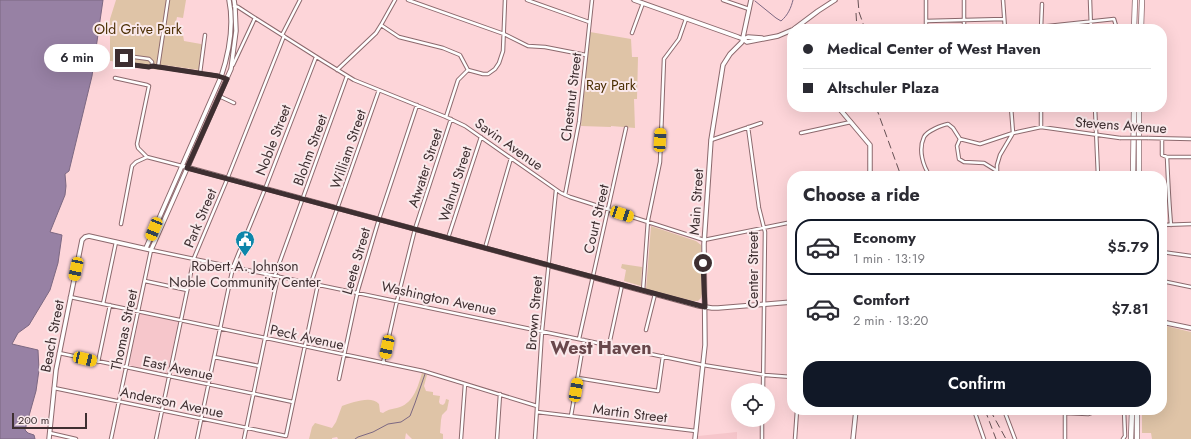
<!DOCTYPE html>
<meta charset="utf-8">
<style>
body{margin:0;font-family:Jost,sans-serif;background:#f2f2f3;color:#2b2b33;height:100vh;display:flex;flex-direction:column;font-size:15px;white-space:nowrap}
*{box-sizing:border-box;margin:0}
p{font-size:13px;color:#7c7c81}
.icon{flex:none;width:22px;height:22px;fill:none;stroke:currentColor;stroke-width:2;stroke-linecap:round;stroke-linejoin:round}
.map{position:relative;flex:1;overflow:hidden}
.side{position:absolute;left:787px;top:171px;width:380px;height:244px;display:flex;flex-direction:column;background:#fff;border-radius:16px;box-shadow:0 4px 16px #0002}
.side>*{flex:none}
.guide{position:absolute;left:787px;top:24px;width:380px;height:88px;border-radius:16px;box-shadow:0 4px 16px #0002;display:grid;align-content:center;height:88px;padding:0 16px;background:#fff}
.tools{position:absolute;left:731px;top:383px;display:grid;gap:8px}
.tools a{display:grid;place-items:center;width:44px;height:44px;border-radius:50%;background:#fff;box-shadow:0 4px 16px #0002;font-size:20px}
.scale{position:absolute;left:12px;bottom:10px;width:75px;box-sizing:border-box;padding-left:4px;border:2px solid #3e2f31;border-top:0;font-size:11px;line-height:14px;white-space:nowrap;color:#3e2f31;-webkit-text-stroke:3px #fae9eb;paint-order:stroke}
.end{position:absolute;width:18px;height:18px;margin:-9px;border:5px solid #3e2f31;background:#fff;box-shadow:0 0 0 2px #fff}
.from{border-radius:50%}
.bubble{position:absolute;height:28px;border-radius:14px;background:#fff;box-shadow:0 4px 16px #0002;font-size:13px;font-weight:600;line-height:28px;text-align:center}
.car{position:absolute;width:12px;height:24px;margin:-12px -6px;border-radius:5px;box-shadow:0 0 3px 1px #0007;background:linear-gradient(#f5c518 24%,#345 0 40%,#f5c518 0 76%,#345 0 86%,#f5c518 0)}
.guide b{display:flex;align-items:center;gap:14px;height:38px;font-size:15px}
.guide b+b{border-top:1px solid #e1e1e2}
.guide i{width:10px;height:10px;background:#2b2b33}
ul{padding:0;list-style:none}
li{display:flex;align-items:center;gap:12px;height:56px;margin:0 8px 6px;padding:0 8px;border:2px solid transparent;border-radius:16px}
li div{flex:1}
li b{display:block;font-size:15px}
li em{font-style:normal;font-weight:600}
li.current{border-color:#111827}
li>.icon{width:36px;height:36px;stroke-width:1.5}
h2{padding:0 16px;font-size:18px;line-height:48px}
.action{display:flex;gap:8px;margin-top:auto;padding:8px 16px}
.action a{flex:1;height:46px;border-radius:16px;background:#111827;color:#fff;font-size:16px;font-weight:600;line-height:46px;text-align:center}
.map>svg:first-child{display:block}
.built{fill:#f6c6cb}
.green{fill:#dfc4a7}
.water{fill:#9781a4;stroke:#7c6882}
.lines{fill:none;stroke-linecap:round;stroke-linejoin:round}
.stream{stroke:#7c6882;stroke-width:1}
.street-casing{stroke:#8c696d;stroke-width:4.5}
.secondary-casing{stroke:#8c696d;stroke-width:5.5}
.highway-casing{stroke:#8c696d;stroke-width:6}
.street{stroke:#fff;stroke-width:2.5}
.secondary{stroke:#fff;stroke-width:3.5}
.highway{stroke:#fff;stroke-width:4.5}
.rail{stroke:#665154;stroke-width:1;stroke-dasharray:8 4;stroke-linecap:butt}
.street-bridge-casing{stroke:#8c696d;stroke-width:4.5;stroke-linecap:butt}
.street-bridge{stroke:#fff;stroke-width:2.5}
.route{stroke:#3e2f31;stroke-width:5}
.labels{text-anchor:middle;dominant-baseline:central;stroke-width:4;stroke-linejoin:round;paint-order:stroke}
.park-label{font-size:14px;fill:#4b2e03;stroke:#fae9eb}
.street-label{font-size:14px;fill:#3e2f31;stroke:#fae9eb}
.poi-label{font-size:14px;fill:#3e2f31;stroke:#fae9eb}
.district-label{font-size:18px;font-weight:bold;fill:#68474b;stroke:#fae9eb}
</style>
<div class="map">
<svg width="1191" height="439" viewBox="0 0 1191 439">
<rect width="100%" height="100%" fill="#fdd5d9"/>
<path class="built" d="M140 313 178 322 168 374 129 365Z
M737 432V439H698V436Z"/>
<path class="green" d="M116 0H186L183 18 177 17 175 27 182 29 184 41 201 44 202 45 199 70 164 65 161 70 127 66 123 63 111 61H110V19Z
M590 32 631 39 632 57H638L637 99H634L635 128 611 126V127L581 126Z
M651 226 696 241 701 245 702 294 701 298 698 301H693L646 289Z
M622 264 642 267 641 286 624 281 626 270 621 268Z
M1162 325 1191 332V439H1152L1151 433H1142V410H1162Z
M422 373 427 375 424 386 426 391 433 392V395L440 396 439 402 440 404 443 405 445 403 446 399 449 400 447 410 442 415 441 420 440 433 443 434V439H412L406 433 405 439H338L337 437 332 438V439H309L312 427 315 423 332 428 336 422 342 406C352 403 371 395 379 404L380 412 383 413C388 409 394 409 400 407 414 402 418 386 422 373Z"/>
<path class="water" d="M0 0H103L92 76 69 171 65 174 66 186 65 195 50 232 62 235 58 263 50 290 29 325 18 333 12 344 38 350 39 370 36 391 25 430 28 433 34 435 35 439H0Z"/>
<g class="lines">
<path class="stream" d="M755 1 776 18 781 21C788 15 791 8 793 0
M355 439 358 437 373 432 388 424 401 422 410 416 415 403 425 374"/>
<g class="street-casing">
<path id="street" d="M408 0 504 34 528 46 545 47 586 55
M527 0 589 22
M723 0 749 9
M964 0V29
M1003 0 1005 29
M1090 0 1091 29
M234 6 238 7 255 18 323 61 354 80 446 117 465 126 561 193 570 197 704 240 792 222
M926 21 1004 19
M381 25 399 37 443 48 460 55 468 70
M926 29V0
M1020 29 1114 19 1117 29
M1041 29 1042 4
M632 33 643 3
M282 35 300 0
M233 65 255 18
M152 66V62L149 59 127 56 123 60 124 62 127 64 149 67 154 66 218 76 227 79
M158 67 168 0
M337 70 376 33 381 25 395 0
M468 70 483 74H488L495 69 499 63 503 51 505 0
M200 73 205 35
M115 78 147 85 149 86 137 144 138 148 147 157
M219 96 234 103
M1095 107 1098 176
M446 117 458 80 468 70
M748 127 759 208 765 232 763 390
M1041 127V107
M801 133 851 122
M1148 138 1191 139
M1162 139V155L1167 157H1191
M711 140 761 123
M147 157 182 166
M1167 157C1168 180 1169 202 1171 225
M997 171 984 163 964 162 959 159 957 146 960 139 980 144 1013 133 1041 127 1120 138
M930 176C923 166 918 150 924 137 927 131 942 125 948 124L953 128 960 139
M997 176V165L1000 155 1013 133 1011 107
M1045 176 1098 175
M565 195 579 122 592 0
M121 224 132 166 136 162 147 157
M1162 225 1191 224
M448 238 481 137
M485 248 511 158
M1162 252 1191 256
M275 275 347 76
M145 281 187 290
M1162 281 1191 287
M311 283 379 90
M643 291 648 220 660 162 664 59 679 39 686 19
M70 297 423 371 537 406
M103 304 116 242
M1162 313 1163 322
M646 330 655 294
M579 339 626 128
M609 345 622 285
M59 353 293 402
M214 357 259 366
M98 362 110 305
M383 363 397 301 415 229 451 119
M578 378 658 391 663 356
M339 379 358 290 379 219 417 105
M54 388 286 436 318 284
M974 410 984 439
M1004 410 1015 439
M1065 410V439
M537 412 696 431
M1065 413 1088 414 1094 412
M571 416 584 340
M50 433 76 439
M111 439 151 250 703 365 765 375 792 377
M156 439 194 258 226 182 284 36
M197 439 233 267 265 189 316 57
M244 439 278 276
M461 439 465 384
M497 439 500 394
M535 439 542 331 556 190
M762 439V420
M795 439 797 410
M1123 439 1125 436 1124 410"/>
</g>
<g class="secondary-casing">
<path id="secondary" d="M634 0 738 37 743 39 747 42 778 36 792 30
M794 29 818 11 835 0
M743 39 748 37 762 38
M838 107 870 145V176
M182 166 699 306 712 308H718L792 302
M146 248 221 77C229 53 234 25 229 0
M1162 322 1191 328
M49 439 56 370 82 240 85 237 89 236 151 250 231 69 236 31 235 7 234 0
M695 439 705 345 704 244 711 140 723 65 730 54 742 42 751 0
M853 439 856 410"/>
</g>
<g class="highway-casing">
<path id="highway" d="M1134 29 1135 0
M1141 29 1142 0
M1133 176 1134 107
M1139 176V107
M1131 439 1132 410
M1137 439V410"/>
</g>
<use href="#street" class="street"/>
<use href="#secondary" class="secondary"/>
<use href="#highway" class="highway"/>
<path class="rail" d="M858 0 859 12 865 29
M856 13 857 29
M876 107 901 176
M985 410 996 439
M990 410 1006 439"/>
<g class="street-bridge-casing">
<path id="street-bridge" d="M1120 138H1148"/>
</g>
<use href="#street-bridge" class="street-bridge"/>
</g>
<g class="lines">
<path class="route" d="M124 58V62L126 64 149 67 152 66 218 76 227 79 187 168 705 307 703 263"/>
</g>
<defs>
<g id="civic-pin" transform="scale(1)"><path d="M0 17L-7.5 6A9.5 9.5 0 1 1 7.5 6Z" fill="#0d86aa" stroke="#fae9eb"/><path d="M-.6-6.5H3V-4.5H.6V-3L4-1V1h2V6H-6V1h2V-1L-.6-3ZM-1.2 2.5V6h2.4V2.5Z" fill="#fff"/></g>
</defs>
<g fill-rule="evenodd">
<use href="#civic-pin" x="245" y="240"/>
</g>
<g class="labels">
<g class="park-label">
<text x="138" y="29">Old Grive Park</text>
<text x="611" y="85">Ray Park</text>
</g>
<g class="street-label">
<text transform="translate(571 97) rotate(-83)">Chestnut Street</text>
<text transform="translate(1121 125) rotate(4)">Stevens Avenue</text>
<text transform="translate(273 140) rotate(-69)">Noble Street</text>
<text transform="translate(509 144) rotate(35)">Savin Avenue</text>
<text transform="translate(348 149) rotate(-71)">William Street</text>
<text transform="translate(310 150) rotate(-70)">Blohm Street</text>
<text transform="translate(425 168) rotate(-72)">Atwater Street</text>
<text transform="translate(455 184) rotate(-72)">Walnut Street</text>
<text transform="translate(696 202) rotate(-86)">Main Street</text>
<text transform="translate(200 218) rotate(-67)">Park Street</text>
<text transform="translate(596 219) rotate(-77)">Court Street</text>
<text transform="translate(356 261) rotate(-74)">Leete Street</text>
<text transform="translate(753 270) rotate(-90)">Center Street</text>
<text transform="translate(439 298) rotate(12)">Washington Avenue</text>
<text transform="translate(534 313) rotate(-85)">Brown Street</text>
<text transform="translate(124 330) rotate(-78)">Thomas Street</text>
<text transform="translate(52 336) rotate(-79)">Beach Street</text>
<text transform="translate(307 337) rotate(12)">Peck Avenue</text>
<text transform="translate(178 368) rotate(12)">East Avenue</text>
<text transform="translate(172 402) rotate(12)">Anderson Avenue</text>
<text transform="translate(630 413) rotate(7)">Martin Street</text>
</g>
<g class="poi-label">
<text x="245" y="266">Robert A. Johnson<tspan x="245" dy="16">Noble Community Center</tspan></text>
</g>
<g class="district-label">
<text x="601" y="348">West Haven</text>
</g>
</g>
</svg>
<div class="tools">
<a><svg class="icon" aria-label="locate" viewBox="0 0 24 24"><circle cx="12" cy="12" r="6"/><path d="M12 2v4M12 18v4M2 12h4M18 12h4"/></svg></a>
</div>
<div class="scale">200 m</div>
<i class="end from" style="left:703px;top:263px"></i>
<i class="end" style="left:124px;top:58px"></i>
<div class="bubble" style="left:44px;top:44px;width:66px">6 min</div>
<i class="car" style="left:660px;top:140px;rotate:3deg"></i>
<i class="car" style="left:622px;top:214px;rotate:108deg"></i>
<i class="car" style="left:154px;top:229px;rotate:202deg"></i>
<i class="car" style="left:76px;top:269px;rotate:192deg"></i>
<i class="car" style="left:387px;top:347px;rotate:192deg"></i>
<i class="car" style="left:85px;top:359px;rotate:103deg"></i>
<i class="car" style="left:576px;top:390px;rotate:10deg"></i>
<div class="guide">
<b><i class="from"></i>Medical Center of West Haven</b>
<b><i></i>Altschuler Plaza</b>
</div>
<section class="side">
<h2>Choose a ride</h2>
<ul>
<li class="current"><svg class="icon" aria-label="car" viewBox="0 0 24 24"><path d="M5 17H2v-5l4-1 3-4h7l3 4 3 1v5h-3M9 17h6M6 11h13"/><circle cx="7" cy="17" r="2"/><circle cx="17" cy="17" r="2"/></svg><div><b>Economy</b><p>1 min · 13:19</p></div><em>$5.79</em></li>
<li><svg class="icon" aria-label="car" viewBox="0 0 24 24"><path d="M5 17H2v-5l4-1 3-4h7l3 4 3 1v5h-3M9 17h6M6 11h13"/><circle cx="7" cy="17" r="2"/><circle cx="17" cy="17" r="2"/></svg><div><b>Comfort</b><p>2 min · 13:20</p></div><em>$7.81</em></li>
</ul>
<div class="action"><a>Confirm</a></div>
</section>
</div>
